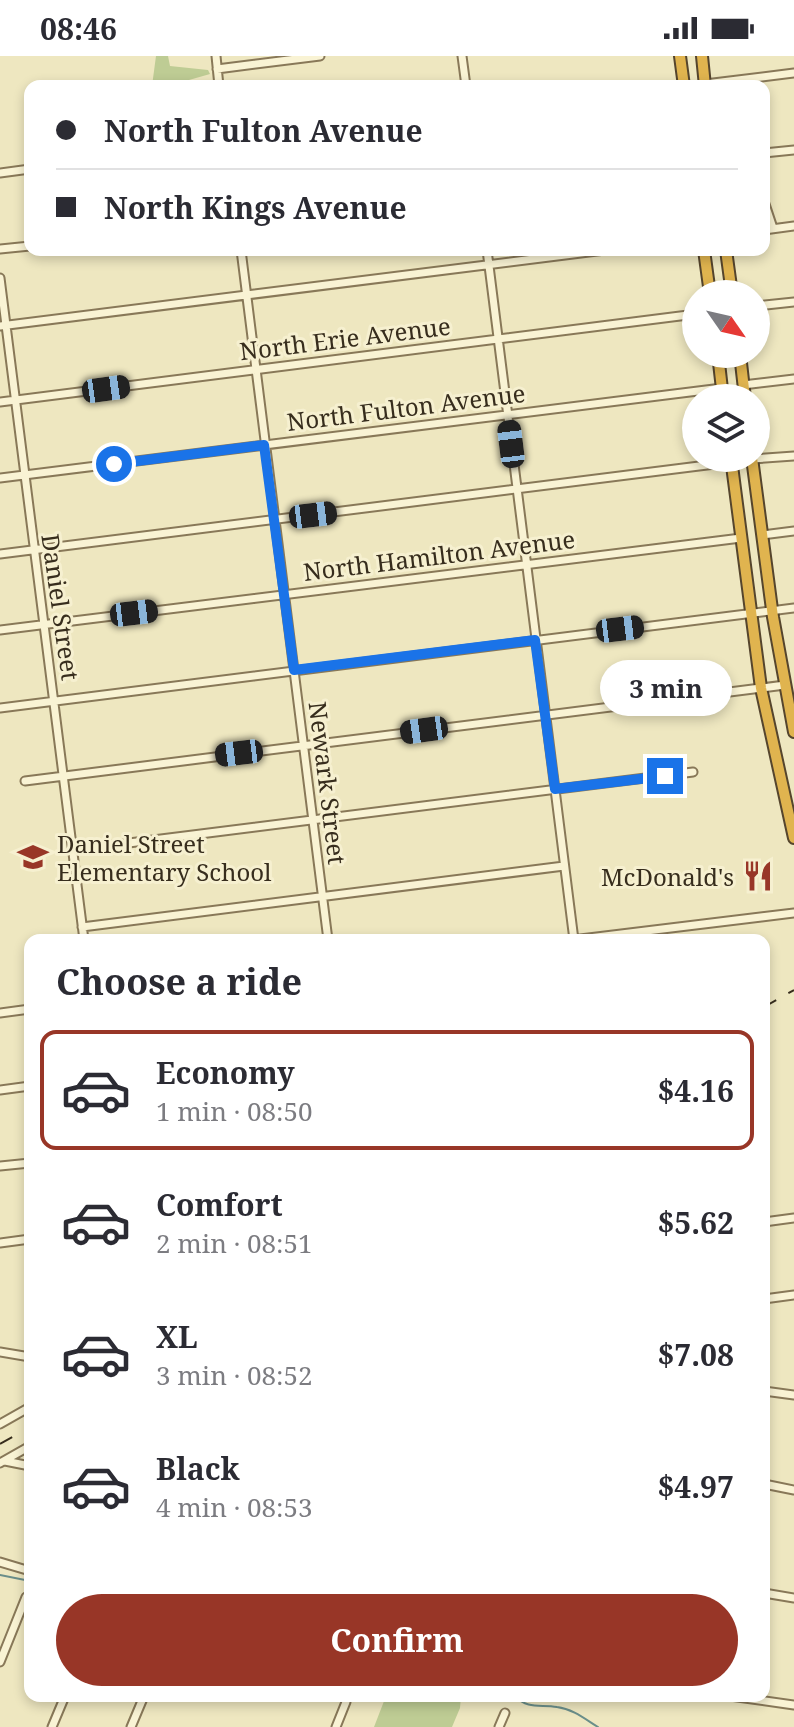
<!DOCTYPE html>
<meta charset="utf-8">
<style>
body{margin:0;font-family:"Noto Serif",serif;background:#f7f7f7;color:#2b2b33;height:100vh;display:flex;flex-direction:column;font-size:30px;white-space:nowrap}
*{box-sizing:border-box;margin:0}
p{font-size:26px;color:#7c7c81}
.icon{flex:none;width:44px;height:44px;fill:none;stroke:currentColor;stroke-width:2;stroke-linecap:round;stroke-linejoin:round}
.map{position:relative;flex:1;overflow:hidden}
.side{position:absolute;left:24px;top:878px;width:746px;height:768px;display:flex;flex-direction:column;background:#fff;border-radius:16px;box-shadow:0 4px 12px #0003}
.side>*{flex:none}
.banner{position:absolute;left:24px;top:24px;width:746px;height:176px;border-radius:16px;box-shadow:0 4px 12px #0003;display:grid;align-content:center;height:176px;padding:0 32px;background:#fff}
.needle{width:52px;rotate:124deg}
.tools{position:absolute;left:682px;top:224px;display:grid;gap:16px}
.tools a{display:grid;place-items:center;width:88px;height:88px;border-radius:50%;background:#fff;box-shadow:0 4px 12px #0003;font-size:40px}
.end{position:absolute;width:36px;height:36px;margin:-18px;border:10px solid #1a73e8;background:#fff;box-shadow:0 0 0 4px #fff}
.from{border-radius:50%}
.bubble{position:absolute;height:56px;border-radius:28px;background:#fff;box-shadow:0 4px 12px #0003;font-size:26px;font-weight:700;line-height:56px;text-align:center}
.car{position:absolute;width:24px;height:48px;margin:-24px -12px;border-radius:10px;box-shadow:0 0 6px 2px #0007;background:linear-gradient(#222 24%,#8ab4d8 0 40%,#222 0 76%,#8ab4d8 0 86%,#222 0)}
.banner b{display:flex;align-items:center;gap:28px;height:76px;font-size:30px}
.banner b+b{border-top:2px solid #e1e1e2}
.banner i{width:20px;height:20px;background:#2b2b33}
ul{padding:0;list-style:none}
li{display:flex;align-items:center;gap:24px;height:120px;margin:0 16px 12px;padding:0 16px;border:4px solid transparent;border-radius:16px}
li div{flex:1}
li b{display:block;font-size:30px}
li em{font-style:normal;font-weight:700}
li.selected{border-color:#983627}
li>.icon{width:72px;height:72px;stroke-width:1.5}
h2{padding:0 32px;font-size:36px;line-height:96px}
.action{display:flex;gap:16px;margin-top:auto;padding:16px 32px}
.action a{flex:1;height:92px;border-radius:48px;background:#983627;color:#fff;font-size:32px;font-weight:700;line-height:92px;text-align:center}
.status{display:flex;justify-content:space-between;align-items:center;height:56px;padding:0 40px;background:#fff;direction:ltr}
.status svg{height:22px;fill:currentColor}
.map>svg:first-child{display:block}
.green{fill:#becc94}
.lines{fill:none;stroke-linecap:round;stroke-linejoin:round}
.stream{stroke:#6a8e8a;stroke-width:2}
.minor-casing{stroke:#887858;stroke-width:11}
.highway-casing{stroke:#55452d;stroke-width:14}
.minor{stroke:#f9f3d4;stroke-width:7}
.highway{stroke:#e0b44f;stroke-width:10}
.rail{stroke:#372d1d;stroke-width:2;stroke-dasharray:14 14;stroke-linecap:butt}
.route{stroke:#1a73e8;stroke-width:10}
.labels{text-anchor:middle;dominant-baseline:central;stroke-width:6;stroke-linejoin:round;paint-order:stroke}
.street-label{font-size:24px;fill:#372d1d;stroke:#f6f0d0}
.poi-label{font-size:24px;fill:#372d1d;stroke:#f6f0d0;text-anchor:start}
</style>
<div class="status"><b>08:46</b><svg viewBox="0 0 49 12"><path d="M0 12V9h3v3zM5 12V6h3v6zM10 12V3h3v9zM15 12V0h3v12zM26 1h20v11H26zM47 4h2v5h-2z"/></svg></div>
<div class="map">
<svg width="794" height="1671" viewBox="0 0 794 1671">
<rect width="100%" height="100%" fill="#eee7c0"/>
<path class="green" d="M156 0H168L170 10 208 14 210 18 168 30H152Z
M386 1640H461L460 1652 452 1671H374Z"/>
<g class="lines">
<path class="stream" d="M0 1519 30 1525
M515 1640C528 1654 541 1648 557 1651 573 1653 585 1663 598 1671"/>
<g class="minor-casing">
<path id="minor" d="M216 0 219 30
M462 0 466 30
M217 13 320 0
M705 28 794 17
M764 97 794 94
M0 117 30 113
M764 145 773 172
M764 174 794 170
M0 193 30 190
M241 194 328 884
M487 194 574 884
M0 222 84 884
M756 250 794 246
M0 270 605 194
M743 329 794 323
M0 346 696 258
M753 403 794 400
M0 422 722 332
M762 479 794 475
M0 498 731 406
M0 574 741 482
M0 652 794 552
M25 725 785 629
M73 794 693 716
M82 871 564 810
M572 884 794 857
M0 957 30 953
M0 1034 30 1030
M0 1110 30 1107
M764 1166 794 1162
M0 1187 30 1183
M764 1243 794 1239
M0 1296 30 1301
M764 1335 794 1339
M0 1368 30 1351
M5 1405 30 1410
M0 1407 30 1390
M764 1428 794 1434
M0 1506 30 1515
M764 1537 794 1542
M0 1606 26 1541
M730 1640 794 1649
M52 1671 65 1640
M131 1671 144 1640
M336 1671 346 1646 345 1640
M499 1671 505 1657"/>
</g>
<g class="highway-casing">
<path id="highway" d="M680 0 684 30
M702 0 705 30
M704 194 710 238
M726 194 732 238
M718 298 723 342
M740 298 745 342
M731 402 761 632 794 782
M752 402 773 561 794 676"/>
</g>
<use href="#minor" class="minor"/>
<use href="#highway" class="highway"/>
<path class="rail" d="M764 951 794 934
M0 1388 30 1371"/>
</g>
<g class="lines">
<path class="route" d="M114 408 264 389 294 614 535 584 555 733 665 720"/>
</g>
<defs>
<g id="school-bare" transform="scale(2.4)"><path d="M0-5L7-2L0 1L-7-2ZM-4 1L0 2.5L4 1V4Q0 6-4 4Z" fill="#983627" stroke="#f6f0d0" stroke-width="2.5" paint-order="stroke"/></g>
<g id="restaurant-bare" transform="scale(2.4)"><path d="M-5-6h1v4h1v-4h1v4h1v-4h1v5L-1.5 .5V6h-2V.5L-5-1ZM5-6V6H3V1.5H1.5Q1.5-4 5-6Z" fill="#983627" stroke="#f6f0d0" stroke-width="2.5" paint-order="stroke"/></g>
</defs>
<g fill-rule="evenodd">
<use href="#school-bare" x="33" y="801"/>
<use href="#restaurant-bare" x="758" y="820"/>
</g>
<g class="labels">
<g class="street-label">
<text transform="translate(345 282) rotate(-7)">North Erie Avenue</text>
<text transform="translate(406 351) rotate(-7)">North Fulton Avenue</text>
<text transform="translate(439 499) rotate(-7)">North Hamilton Avenue</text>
<text transform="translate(61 551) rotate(82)">Daniel Street</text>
<text transform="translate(328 727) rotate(83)">Newark Street</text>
</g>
<g class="poi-label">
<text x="57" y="787">Daniel Street<tspan x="57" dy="28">Elementary School</tspan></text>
<text x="734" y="820" text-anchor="end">McDonald's</text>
</g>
</g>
</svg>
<div class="tools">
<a><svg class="needle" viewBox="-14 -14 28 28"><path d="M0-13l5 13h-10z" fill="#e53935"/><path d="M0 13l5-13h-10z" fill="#7c7c81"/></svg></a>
<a><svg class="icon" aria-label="layers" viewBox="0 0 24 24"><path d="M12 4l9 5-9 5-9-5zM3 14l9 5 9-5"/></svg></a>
</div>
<i class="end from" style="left:114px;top:408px"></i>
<i class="end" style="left:665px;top:720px"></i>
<div class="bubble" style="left:600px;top:604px;width:132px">3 min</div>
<i class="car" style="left:106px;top:333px;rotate:82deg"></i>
<i class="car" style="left:511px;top:388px;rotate:353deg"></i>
<i class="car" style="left:313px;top:459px;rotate:83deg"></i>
<i class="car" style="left:134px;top:557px;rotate:83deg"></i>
<i class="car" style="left:620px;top:573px;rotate:83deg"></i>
<i class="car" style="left:424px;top:674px;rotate:262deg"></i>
<i class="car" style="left:239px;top:697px;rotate:263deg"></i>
<div class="banner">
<b><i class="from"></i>North Fulton Avenue</b>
<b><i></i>North Kings Avenue</b>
</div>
<section class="side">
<h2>Choose a ride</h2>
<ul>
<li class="selected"><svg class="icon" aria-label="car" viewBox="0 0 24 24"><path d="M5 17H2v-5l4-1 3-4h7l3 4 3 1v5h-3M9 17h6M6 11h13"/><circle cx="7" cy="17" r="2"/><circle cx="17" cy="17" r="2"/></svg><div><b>Economy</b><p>1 min · 08:50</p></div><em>$4.16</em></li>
<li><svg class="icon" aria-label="car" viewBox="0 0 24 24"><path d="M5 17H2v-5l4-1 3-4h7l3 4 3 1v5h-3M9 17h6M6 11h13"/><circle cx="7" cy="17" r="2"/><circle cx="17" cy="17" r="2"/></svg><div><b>Comfort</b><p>2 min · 08:51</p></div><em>$5.62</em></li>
<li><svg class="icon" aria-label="car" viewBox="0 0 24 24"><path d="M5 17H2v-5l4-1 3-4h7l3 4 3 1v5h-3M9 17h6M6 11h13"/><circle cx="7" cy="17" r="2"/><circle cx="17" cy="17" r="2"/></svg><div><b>XL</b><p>3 min · 08:52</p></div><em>$7.08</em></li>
<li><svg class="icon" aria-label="car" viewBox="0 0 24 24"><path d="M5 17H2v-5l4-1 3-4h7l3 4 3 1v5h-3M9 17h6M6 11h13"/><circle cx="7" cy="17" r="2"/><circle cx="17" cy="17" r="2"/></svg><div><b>Black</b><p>4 min · 08:53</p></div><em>$4.97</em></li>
</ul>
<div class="action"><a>Confirm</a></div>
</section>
</div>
